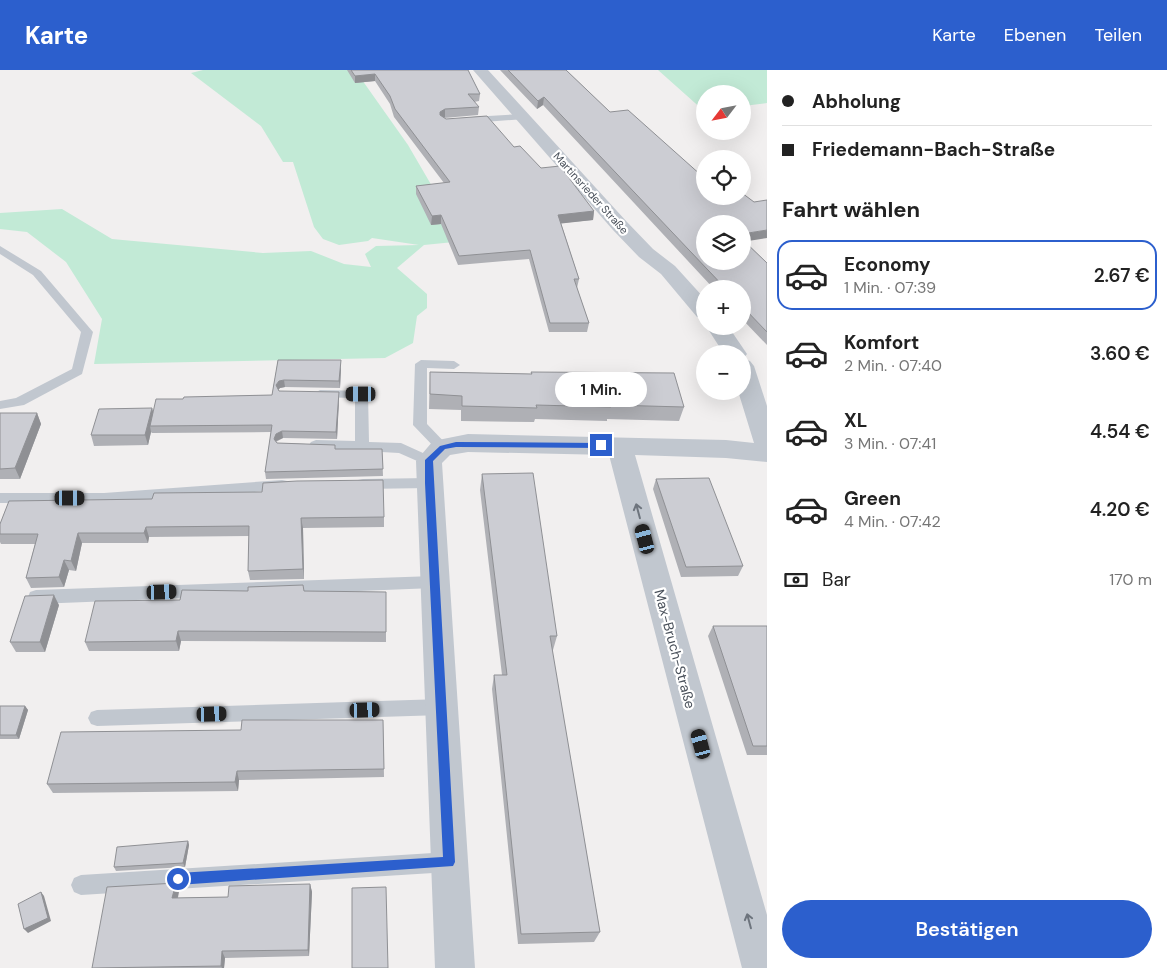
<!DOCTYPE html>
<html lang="de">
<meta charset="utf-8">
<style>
body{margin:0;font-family:"DM Sans",sans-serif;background:#f6f6f6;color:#222;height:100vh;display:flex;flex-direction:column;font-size:19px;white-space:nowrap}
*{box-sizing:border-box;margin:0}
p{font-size:16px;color:#767676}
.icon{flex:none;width:28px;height:28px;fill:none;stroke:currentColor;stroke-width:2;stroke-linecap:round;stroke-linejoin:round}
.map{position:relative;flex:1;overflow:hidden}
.drawer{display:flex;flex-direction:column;background:#fff;width:400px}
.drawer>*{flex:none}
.hud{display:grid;align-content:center;height:110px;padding:0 15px;background:#fff}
.needle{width:32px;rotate:238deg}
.buttons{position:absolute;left:696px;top:15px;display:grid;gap:10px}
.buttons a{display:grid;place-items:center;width:55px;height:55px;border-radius:50%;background:#fff;box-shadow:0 5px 20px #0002;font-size:25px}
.end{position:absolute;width:22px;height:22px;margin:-11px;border:6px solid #2c5fcd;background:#fff;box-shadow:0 0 0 2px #fff}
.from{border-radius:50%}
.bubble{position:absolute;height:35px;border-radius:18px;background:#fff;box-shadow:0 5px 20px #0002;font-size:16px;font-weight:600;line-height:35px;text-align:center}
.car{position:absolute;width:15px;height:30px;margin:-15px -8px;border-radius:6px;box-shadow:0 0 4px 1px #0007;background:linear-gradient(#222 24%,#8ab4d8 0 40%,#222 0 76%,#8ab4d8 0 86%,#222 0)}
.hud b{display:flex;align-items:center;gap:18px;height:48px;font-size:19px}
.hud b+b{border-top:1px solid #e0e0e0}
.hud i{width:12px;height:12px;background:#222}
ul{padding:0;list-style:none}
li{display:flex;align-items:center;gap:15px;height:70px;margin:0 10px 8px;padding:0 5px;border:2px solid transparent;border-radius:15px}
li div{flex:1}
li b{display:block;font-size:19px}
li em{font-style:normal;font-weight:600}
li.selected{border-color:#2c5fcd}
li>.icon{width:45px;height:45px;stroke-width:1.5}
h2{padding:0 15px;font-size:22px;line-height:60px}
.pay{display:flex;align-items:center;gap:12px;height:55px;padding:0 15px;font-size:19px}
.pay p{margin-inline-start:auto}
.action{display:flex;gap:10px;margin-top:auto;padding:10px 15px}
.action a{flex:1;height:58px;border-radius:30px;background:#2c5fcd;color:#fff;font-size:20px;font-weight:600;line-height:58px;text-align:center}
header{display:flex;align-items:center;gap:30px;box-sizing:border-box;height:70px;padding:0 25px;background:#2c5fcd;color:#fff}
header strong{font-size:24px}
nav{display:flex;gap:28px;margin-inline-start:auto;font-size:18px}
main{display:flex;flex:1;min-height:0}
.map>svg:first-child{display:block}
.green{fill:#c2ead6}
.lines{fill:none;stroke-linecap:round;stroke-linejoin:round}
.service{fill:#c1c7cf;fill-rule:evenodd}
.minor{fill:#c1c7cf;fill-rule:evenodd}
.wall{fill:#afb0b5}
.shaded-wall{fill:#8f9094}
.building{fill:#cccdd3;stroke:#8f9094}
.oneway{stroke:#6d747d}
.route{fill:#2c5fcd}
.labels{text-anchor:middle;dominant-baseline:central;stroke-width:4.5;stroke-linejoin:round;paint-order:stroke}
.far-street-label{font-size:11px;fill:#49505a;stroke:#fff}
.street-label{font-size:14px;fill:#49505a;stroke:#fff}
</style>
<header>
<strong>Karte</strong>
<nav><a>Karte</a><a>Ebenen</a><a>Teilen</a></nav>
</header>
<main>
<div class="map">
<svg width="767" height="898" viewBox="0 0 767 898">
<rect width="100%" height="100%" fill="#f1efef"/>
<path class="green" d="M203 0H355L408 75 464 171 424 175 397 198 427 224V238L417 246 413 273 385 288 94 294 102 249 66 192 27 162 0 159V143L62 139 112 169 263 183 311 181 344 194 371 197 365 184 376 176 419 175 372 168 368 171 339 175 323 169 314 157 293 92H283L261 56 191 3Z
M658 0H767V33L743 36 742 24H705L704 41Z"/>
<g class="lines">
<path class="service" d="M522 44 525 45V49L471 53 467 50 471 47Z
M0 176 41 201 93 262 82 304 24 335 0 339V331L16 328 72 299 81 262 33 205 0 184Z
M421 290 454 291 460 295 454 299 427 298V354L449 377 447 380H437L413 355 415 294Z
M320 320 366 321 368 324 369 372 401 373 434 388 436 391 434 394H424L399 383 311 378 309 375 311 372 316 370 355 371V328L315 327 313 324Z
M429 408 434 409 436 413 434 417 429 418 363 419 358 418 356 414 358 410 363 409Z
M282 410 287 411 289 415 287 419 282 420 104 433H0V423H104Z
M434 506 440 508 442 512 440 516 434 518 36 534 30 532 28 527 30 522 36 520Z
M442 629 448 631 451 637 448 643 442 645 97 656 91 654 88 648 91 642 97 640Z
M449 782 456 785 459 792 456 799 449 802 81 825 74 822 71 815 74 808 81 805Z"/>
<path class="minor" d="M473 0H488L627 152 653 179 675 196 705 229V248L697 247 661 204 639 187 613 160Z
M706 256H728L747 284 743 289 750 291 754 296 767 336V392L726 388 635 385 767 845V898H742L609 385 468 382 450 385 442 393 475 898H435L416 391 433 371 468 364 726 370 754 373 738 321H742V284H724Z"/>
</g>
<path class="wall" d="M347 0H468L480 24 479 31 474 32 479 37 478 45 444 48 514 77 594 141 593 150 561 153 579 209 577 218 589 253 587 262H549L529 189 458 195 441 154 431 155 416 124V116L444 113 394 47 390 34 375 11 355 13Z
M500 0H566L767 193V275L742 249V219H714L543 35 537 39Z
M278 290 341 298 340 318 285 317 280 318 278 320 279 321 339 329 337 369 283 368 276 372 277 373 335 375V379H382L383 406 266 409 265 402 271 362 152 363 151 362 148 375 94 376 91 365 152 338 153 342 183 329 272 325Z
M430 302 531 304V302L684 337 679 351 607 349V351L535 349 534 352 461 351V340L429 339Z
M0 343H37L41 354 20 409H0Z
M482 404 557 566 553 580H552L600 862 594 872 518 874 492 619 494 605H502L480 420Z
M656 409 743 496 738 506 681 507 653 419Z
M9 431 384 447V457L303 458 304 509 250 510 248 501 249 466 149 467 148 473H82L76 501 69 500 64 517 31 518 26 508 35 474H1L0 472V454Z
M304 521 386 522V572L181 571 179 581H89L85 572 180 530Z
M59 535 45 582H16L10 572Z
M713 556H767V685H747L708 566Z
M0 636H25L28 640 19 669H0Z
M383 650 384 707 239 710 238 721 53 723 47 714 241 660Z
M188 771 189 775 185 797 116 801 114 797Z
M176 813 179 821 178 828 228 827 310 814 312 822 309 886 225 888 224 898H92Z"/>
<path class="shaded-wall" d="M375 4V11L355 13V6Z
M544 27 543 35 537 39 538 31Z
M445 39V47L440 50V42Z
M594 141 593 150 557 154 558 145Z
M441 145V154L431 155 432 146Z
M767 160V168L742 172V164Z
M341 290V298L340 318 339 311Z
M284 310 285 317 280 318 276 322V315L279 311Z
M339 322V329L337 369 336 362Z
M152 338 155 348 150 356 151 362 148 375 145 365Z
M37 343 41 354 20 409 15 398Z
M282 361 283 368 276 371 274 376V369L276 364Z
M301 448 303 458 304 509 303 499Z
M146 457 149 467 148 473 144 463Z
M78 463 82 473 76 501 71 491Z
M64 490 69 500 64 517 59 507Z
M54 525 59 535 45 582 40 572Z
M178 561 181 571 179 581 176 571Z
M25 636 28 640 19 669 16 665Z
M237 701 239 710 238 721 235 712Z
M188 771 189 775 185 797 183 793Z
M176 813 179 821 176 836 172 828Z
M310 814 312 822 309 886 308 880Z
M41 822 44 826 51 851 28 863 24 859Z
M222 881 225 888 224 898H222L221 896Z"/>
<path class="building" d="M351 0H468L480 24H468L479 37 445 39 440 42V45L446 49 487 46 514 77 520 76 541 98 560 96 594 141 558 145 579 209H574L589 253H550L530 180 459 186 441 145 432 146 416 116 450 112 395 39 390 26 375 4 355 6Z
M508 0H566L610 42 628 40 702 106 705 105V126H742V123L754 132 767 130V160L742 164V154H705V191H742V169L767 193V262L742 236V219H726L544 27 538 31Z
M278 290H341L339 311 284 310 279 311 276 315 279 321 339 322 336 362 282 361 276 364 274 369 277 373 335 375V379H382L383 399 265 402 272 355 150 356 156 329H183L184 327 272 325Z
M430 302 532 304 531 302 674 303 684 337 611 335V337L536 335 537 338 462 336V326L430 324Z
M152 338 145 365H91L99 339Z
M0 343H37L15 398 0 399Z
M533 403 557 566H550L600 862 521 864 494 605H507L482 404Z
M709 408 743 496 686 497 656 409Z
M383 410 384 447 301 448 303 499 248 501 249 456 146 457 144 463H78L71 491 64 490 59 507 26 508 38 464H0V454L9 431 152 429 154 423 262 422 263 413 297 411Z
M303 515 304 521 386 522V562L178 561 176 571 85 572 95 531 180 530 182 520 248 521V517Z
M54 525 40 572H10L25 526Z
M713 556H767V676H753Z
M0 636H25L16 665H0Z
M242 650H383L384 699 237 701 235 712 47 714 61 662 241 660Z
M188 771 183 793 114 797 117 777Z
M176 813 172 828 228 827 229 816 310 814 308 880 222 881 221 896 92 898 107 817Z
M386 817 388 898H352V818Z
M41 822 48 848 24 859 18 834Z"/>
<defs><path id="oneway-shaft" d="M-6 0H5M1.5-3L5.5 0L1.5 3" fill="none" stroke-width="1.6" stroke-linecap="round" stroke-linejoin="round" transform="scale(1.25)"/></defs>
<g class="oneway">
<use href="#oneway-shaft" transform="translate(638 441) rotate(-105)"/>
<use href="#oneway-shaft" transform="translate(749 851) rotate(-105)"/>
</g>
<path class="route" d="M456 372 601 373 604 375 601 378 456 377 445 379 433 391 455 792 453 796 178 815 174 813 172 809 174 805 178 803 443 787 425 413V390L440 376Z"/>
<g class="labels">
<g class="far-street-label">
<text transform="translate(591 123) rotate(48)">Martinsrieder Straße</text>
</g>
<g class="street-label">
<text transform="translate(675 579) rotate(75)">Max-Bruch-Straße</text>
</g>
</g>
</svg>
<div class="buttons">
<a><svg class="needle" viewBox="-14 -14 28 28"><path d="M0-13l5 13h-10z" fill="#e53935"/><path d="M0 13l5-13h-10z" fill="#767676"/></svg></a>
<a><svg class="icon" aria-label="locate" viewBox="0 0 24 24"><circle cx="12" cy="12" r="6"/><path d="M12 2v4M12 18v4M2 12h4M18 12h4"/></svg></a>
<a><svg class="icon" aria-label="layers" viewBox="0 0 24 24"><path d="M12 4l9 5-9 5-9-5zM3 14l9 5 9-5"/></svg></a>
<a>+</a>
<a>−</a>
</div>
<i class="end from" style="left:178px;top:809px"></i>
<i class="end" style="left:601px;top:375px"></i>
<div class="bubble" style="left:555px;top:302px;width:92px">1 Min.</div>
<i class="car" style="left:361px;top:324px;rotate:270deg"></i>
<i class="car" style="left:70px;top:428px;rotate:90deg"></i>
<i class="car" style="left:645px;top:469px;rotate:345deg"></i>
<i class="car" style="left:162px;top:522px;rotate:88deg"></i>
<i class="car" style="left:365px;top:640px;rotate:88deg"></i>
<i class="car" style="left:212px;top:644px;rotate:88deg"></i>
<i class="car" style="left:701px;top:674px;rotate:345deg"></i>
</div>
<section class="drawer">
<div class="hud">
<b><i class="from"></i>Abholung</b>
<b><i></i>Friedemann-Bach-Straße</b>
</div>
<h2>Fahrt wählen</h2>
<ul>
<li class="selected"><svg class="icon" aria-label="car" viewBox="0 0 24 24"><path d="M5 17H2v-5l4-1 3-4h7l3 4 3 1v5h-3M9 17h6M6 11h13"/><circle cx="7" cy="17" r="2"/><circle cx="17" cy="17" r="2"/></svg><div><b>Economy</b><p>1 Min. · 07:39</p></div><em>2.67 €</em></li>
<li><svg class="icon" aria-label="car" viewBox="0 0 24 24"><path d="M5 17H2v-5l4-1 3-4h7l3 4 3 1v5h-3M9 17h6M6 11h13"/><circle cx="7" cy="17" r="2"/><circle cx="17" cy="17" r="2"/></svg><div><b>Komfort</b><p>2 Min. · 07:40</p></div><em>3.60 €</em></li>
<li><svg class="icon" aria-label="car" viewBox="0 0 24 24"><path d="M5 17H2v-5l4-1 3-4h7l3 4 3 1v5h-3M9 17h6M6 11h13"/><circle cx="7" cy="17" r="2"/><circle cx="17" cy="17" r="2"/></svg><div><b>XL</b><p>3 Min. · 07:41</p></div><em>4.54 €</em></li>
<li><svg class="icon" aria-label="car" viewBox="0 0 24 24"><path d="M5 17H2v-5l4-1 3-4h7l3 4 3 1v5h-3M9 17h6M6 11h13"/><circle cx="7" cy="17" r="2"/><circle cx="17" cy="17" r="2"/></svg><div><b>Green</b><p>4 Min. · 07:42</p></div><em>4.20 €</em></li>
</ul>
<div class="pay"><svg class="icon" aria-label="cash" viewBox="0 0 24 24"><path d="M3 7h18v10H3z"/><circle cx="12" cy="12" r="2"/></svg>Bar<p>170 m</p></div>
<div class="action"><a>Bestätigen</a></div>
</section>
</main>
